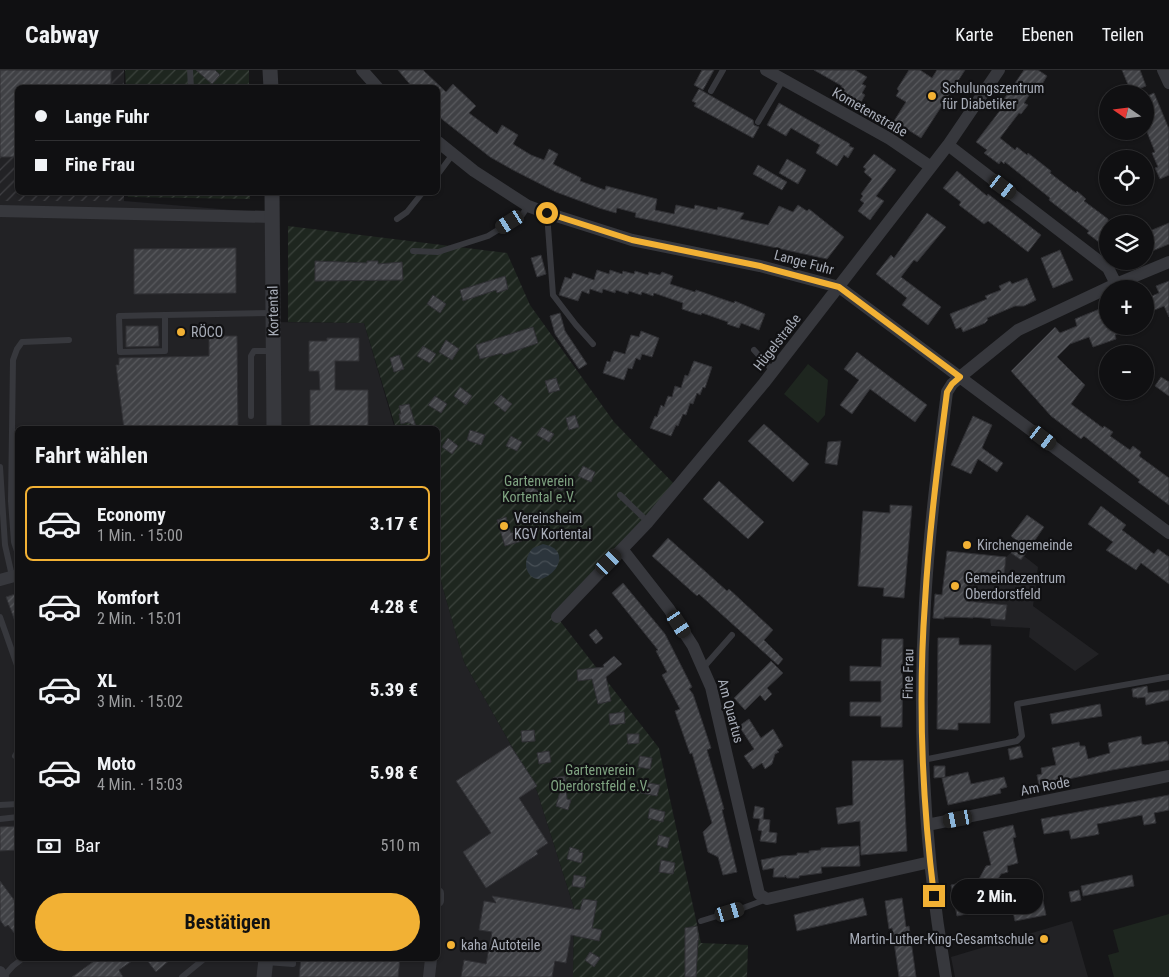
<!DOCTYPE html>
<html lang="de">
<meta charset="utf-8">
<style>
body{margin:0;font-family:"Roboto Condensed",sans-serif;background:#19191b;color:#f1f3f6;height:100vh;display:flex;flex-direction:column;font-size:19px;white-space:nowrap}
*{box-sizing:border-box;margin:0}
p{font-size:16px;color:#9c9d9f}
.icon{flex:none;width:28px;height:28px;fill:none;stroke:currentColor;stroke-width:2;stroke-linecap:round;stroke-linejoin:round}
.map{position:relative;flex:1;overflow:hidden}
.panel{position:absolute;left:15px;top:356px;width:425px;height:535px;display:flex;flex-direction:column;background:#101012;border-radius:8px;box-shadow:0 1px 4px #0004,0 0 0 1px #303032}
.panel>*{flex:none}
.guide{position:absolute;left:15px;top:15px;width:425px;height:110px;border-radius:8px;box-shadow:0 1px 4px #0004,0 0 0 1px #303032;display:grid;align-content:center;height:110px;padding:0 20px;background:#101012}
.needle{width:32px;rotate:284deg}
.tools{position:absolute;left:1099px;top:15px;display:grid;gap:10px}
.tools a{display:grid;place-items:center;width:55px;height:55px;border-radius:50%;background:#101012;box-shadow:0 1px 4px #0004,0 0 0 1px #303032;font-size:25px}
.end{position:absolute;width:22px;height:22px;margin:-11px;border:6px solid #f2b134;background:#111;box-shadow:0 0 0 2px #111}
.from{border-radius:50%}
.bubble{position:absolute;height:35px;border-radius:18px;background:#101012;box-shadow:0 1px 4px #0004,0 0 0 1px #303032;font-size:16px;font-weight:700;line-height:35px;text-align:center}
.car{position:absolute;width:15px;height:30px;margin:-15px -8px;border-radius:6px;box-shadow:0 0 4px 1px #0007;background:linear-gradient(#222 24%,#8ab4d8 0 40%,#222 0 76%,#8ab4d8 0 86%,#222 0)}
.guide b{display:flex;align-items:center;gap:18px;height:48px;font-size:19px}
.guide b+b{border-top:1px solid #303032}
.guide i{width:12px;height:12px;background:#f1f3f6}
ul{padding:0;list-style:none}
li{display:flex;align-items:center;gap:15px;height:75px;margin:0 10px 8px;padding:0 10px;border:2px solid transparent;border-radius:8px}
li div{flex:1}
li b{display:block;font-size:19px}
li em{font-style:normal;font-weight:700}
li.on{border-color:#f2b134}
li>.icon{width:45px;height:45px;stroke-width:1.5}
h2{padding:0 20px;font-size:22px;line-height:60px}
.pay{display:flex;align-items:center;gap:12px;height:55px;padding:0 20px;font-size:19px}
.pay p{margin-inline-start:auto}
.button{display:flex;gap:10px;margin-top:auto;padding:10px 20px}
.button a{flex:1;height:58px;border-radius:30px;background:#f2b134;color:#111;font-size:20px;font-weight:700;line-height:58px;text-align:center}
header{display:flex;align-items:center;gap:30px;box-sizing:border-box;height:70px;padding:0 25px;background:#101012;border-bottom:1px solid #303032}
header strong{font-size:24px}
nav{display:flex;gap:28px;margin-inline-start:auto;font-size:18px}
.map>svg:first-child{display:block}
.built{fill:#222225}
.industrial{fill:url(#industrial-furrows)}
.park{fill:#1e261f}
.garden{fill:url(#garden-furrows)}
.water{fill:url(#water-waves)}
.building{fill:url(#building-hatch);stroke:#303034}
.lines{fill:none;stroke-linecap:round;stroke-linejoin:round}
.service{stroke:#37383d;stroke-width:6}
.minor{stroke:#37383d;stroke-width:12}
.tertiary{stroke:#37383d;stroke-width:15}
.route{stroke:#f2b134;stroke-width:6}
.poi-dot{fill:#f2b134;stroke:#111113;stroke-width:2}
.labels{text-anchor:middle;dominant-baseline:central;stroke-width:4.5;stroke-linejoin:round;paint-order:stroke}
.poi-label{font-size:14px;fill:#a8adb8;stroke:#111113;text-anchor:start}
.street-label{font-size:14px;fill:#a8adb8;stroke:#111113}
.park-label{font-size:14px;fill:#7fa381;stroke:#111113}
</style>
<header>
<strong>Cabway</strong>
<nav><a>Karte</a><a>Ebenen</a><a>Teilen</a></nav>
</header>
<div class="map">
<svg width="1169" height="907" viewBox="0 0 1169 907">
<defs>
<pattern id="industrial-furrows" width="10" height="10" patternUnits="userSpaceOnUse" patternTransform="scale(1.25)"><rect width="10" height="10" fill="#222225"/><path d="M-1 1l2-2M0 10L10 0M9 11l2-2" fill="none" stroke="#3f3f43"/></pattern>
<pattern id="garden-furrows" width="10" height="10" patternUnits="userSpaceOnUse" patternTransform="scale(1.25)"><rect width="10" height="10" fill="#1e261f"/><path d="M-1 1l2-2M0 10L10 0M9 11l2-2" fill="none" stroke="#3c433d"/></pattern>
<pattern id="water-waves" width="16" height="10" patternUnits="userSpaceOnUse" patternTransform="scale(1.25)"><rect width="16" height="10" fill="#2c353c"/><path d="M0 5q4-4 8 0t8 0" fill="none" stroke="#485056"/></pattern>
<pattern id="building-hatch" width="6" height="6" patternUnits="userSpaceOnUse" patternTransform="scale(1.25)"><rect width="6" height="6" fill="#404145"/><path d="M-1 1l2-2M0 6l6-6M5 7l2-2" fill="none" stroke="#595a5e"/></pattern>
</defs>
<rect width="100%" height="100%" fill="#161618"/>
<path class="built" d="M0 131H124L269 143 268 252 364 253 395 359H18V889H438V501L464 592 537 721 574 838 573 907H0Z
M1015 479 1038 497 1033 536 1099 584 1075 601 1029 567 1030 558 991 556 990 548H933L935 524 965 536 968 506 981 507V502L1004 504 1006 487Z
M1072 851 1088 907H955L951 887Z"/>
<path class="industrial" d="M0 0H124V17L18 18V122L124 123V131H0Z"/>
<path class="park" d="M808 294 828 310 825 345 818 353 784 324Z
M1169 844V907H1114L1108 885 1119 882 1113 860Z"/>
<path class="garden" d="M125 0H249V17H126Z
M127 123H250V129L128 127Z
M288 156 507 183 530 235 614 352 678 418 557 547 659 678 701 873 748 875 747 907H573L574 838 537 721 464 592 438 501V359H396L364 253 288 252Z"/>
<path class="water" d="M543 474C583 482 538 528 527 500 524 492 528 483 533 478Z"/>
<path class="building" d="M0 0H111V18H18V87H0Z
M196 0H215L220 5 212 14Z
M398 0H423L446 22 453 14 476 36 469 43 497 64 502 55 518 65 513 74 531 85 544 90 549 79 558 84 553 94 581 108 580 111 605 120 606 116 657 129 655 140 674 144 676 135 694 139 695 135 717 140 718 137 744 143 740 149 768 155 779 136 793 142 798 135 807 141 809 139 844 167 827 189 635 147 636 143 617 138 616 143 599 138 556 122 513 100 490 87 438 46V18H413Z
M702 0H714L703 20 694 15Z
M814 0H855L867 7 862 14 866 16 862 23 865 25 860 34 839 22 842 16Z
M909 0H920L932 8 937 0H965L921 68 894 51 906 32 896 26 899 21 897 19Z
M1024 0H1038L1047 6 1041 16 1037 13 1024 33 1028 35 1021 44 1019 43 1000 68 1015 80 1017 77 1027 85 1028 83 1051 101 1050 103 1076 123 1077 121 1086 129 1084 131 1108 149V179L1087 163 1089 161 1049 130 1050 128 1005 92 1004 94 1001 91 999 94 984 83 987 80 976 72 1005 34 1002 32Z
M1122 0H1140L1146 16 1131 22Z
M699 19 753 50 754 55 759 57 753 68 694 36 696 33 692 31Z
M1154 23 1169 59V105L1160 109 1155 98 1158 97 1152 83 1155 82 1145 57V27Z
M779 33 850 74 849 76 854 78 848 88 844 85 837 96 816 83 820 75 791 58 786 66 767 55Z
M874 84 896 100 876 126 884 131 870 150 858 141 864 133 860 130 863 126 861 124 872 109 864 102 866 99 863 97Z
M787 89 806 100 798 114 779 103Z
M758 95 787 112 782 120 753 104Z
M957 101 987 126 988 124 1041 165 1028 182 988 151 984 154 959 135 961 132 943 118Z
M927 143 946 157 917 192 914 190 901 207 941 237 928 255 902 235 907 228 876 204 891 185 894 188Z
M1169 153V174L1145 184V163Z
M236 178V223L134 224V179Z
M1060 180 1073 210 1053 218 1041 188Z
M541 185 546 204 537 207 531 188Z
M315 191 367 193V191H378V194L402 192 403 210 315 211Z
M597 200 609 204 610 200 622 204 623 201 634 204 635 201 648 205 649 202 660 205 662 202 673 206 670 214 695 222 696 220 734 233 735 231 765 244 759 260 741 253 739 258 727 254 728 252 702 243 701 245 691 242 682 239 683 233 654 223 653 226 642 222 641 225 629 221 628 224 616 220 615 223 603 219 602 223 590 219 589 224 582 221 578 231 559 225 565 207 571 209 573 203 594 210Z
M505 206 508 219 497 223 496 220 463 231 460 220Z
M1027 208 1036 230 1024 236H1015L987 248 988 250 985 253 963 262 961 257 956 259 950 244 987 229 985 226 1001 220 999 216 1010 211 1012 214Z
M1169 211V247L1164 236 1145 244V229L1159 223 1156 216Z
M433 225 446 234 440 243 427 234Z
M1102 238 1105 245 1108 244V256H1135L1115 265 1116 269 1093 277 1089 267 1070 274 1057 287 1085 315 1071 334 1103 358 1104 356 1113 362 1110 366 1130 380 1133 376 1141 382 1139 386 1169 408V435L1138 412 1140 410 1084 366 1081 369 1051 346 1011 301 1055 257 1060 263 1077 256 1075 249Z
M560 243 565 261 587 294 579 299 555 264 550 246Z
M126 256H158L159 276 126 277Z
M533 257 538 273 503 285 502 283 480 289 476 275Z
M641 261 659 268 652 287 642 284 640 290 636 288 632 299 628 298 624 310 603 303 607 291 610 292 614 281 625 284 631 265 639 267Z
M209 266H237L238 359H124L116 295H119V288L209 286Z
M327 268H359V291H335V320H368V359H310V320H320L319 301H309V271H327Z
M446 270 459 279 452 290 439 282Z
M423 276 436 284 430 293 417 286Z
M857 282 927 335 915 352 870 319 852 344 840 335 859 310 844 299Z
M399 285 404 299 394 302 390 288Z
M694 291 712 297 705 318 703 317 700 325 697 323 693 334 690 333 686 345 683 344 678 356 676 355 671 366 650 358 655 346 657 347 661 335 664 337 668 326 672 327 675 316 681 318 685 305 688 306Z
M1161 307 1169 312V326L1155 316Z
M556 308 560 320 549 323 545 311Z
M460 317 472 326 466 335 454 326Z
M501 325 512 334 505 342 494 333Z
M435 326 447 334 441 343 428 335Z
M409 334 416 357 408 352 401 354 399 344H401L399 336Z
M575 345 579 357 569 360 566 348Z
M973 346 992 355 982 378 1003 393 997 402 978 389 971 404 951 395Z
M764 354 809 394 793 412 748 371Z
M542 357 554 364 549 372 537 365Z
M470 360 485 365 481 375 467 370Z
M511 366 522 372 517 381 506 376Z
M448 368 458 376 452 384 442 377Z
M841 371 837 395 825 393 828 372Z
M583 396 595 402 591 412 578 406Z
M557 406 567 411 562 421 552 416Z
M719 411 764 452 748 469 703 429Z
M528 415 544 424 539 433 523 424Z
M890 435 912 436 904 528 883 526 884 518 858 516 863 441 890 443Z
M1101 436 1126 455 1122 460 1154 484 1158 479 1169 487V514L1141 493 1136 500 1106 480 1113 472 1088 454Z
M1027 445 1044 457 1021 490 1011 483 1020 473 1011 466Z
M506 447 511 463 519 460 522 471 505 476 497 450Z
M668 468 727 521 729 519 773 560 764 570 783 589 778 595 699 524 697 526 652 486Z
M947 481 1006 487 1004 505 981 502V507L968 506 966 531 1007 535 1005 550 973 547V548L955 547H944V549L933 548 935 524 942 525Z
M623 513 665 564 692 617 689 619 693 624 711 678 707 680 724 739 722 740 737 802 723 805 718 787 708 782 703 762 712 753 692 683 690 684 675 641 680 639 662 605 667 602 656 581 658 580 612 523Z
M18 523V554H16L6 527Z
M596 559 603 568 596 574 589 565Z
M938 568H959V575H991L990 653H958V660L937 659Z
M882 569H903L902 657H881V646H850V632H881V611H850V596L881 597Z
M614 586 622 594 606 607 611 631 598 634 592 609 578 611 577 600 604 597 603 595Z
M771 591 783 603 767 618 772 624 765 631 760 625 745 640 734 628Z
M1147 616 1148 623 1169 620V630L1146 635 1145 627 1137 628V627H1133L1132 619Z
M1100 634 1102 646 1052 654 1050 644Z
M624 642 625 653 610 655 609 644Z
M749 649 761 668 773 659 783 676 777 680 779 682 775 684 772 694 765 699 762 693 753 699 744 686 754 679 739 656Z
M534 660 535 671 522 672 521 661Z
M627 664H639V673L628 674Z
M1141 666 1142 674 1145 675 1167 671 1168 675 1169 674V690L1112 700 1039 715 1037 705 1042 704 1041 698 1056 695 1052 678 1079 672 1080 676H1085L1088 689 1110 683 1108 673Z
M510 675 537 716 519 728 548 773 536 781 538 784 486 818 463 782 491 763 456 711Z
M1020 676 1023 687 1010 690 1008 679Z
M549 681 551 692 539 694 537 683Z
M640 686 652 688 650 699 638 697Z
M903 690 907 781 861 785 860 751 838 754 836 738 853 735 852 691Z
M934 696H945V707L934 708Z
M968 702 971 714 1004 707 1007 717 1000 719 1001 723 948 735 942 708Z
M565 706 567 729 571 730 568 740 556 736 561 718H554L553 708Z
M644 712 660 715 657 726 641 723Z
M1169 725V740L1154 743 1156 753 1144 755 1142 745 1097 754 1099 764 1095 765 1071 769 1069 760 1044 764 1041 749Z
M755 736 764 738 763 749 770 750 769 762 777 763 776 773 760 771 762 761 758 760 760 749 753 748Z
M650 738 665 742 663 752 648 748Z
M1013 755 1016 767 1013 768 1018 793 1007 796 1008 802 1001 804 998 809 994 815 996 821 991 822 993 833 979 837 980 841 957 846 951 815 979 809 986 796 991 795 983 762Z
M18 756V780L0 781V757Z
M659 765 670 768 667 778 657 775Z
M859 776 860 796 821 797 822 803 799 806V808H787L785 805V807H773L774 798 763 800 761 790 781 786 797 785V783H809V781L821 780V778Z
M570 777 579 780V782L583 783 581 793 567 789Z
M661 790 675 793 673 804 659 802Z
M574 805 586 807 584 818 572 816Z
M1132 805 1134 816 1083 826 1081 816Z
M0 811 18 835V868L8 855 5 857 0 850Z
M1079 820 1081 830 1071 832 1069 822Z
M492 826 580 840 583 829 597 831 592 858 602 860 599 871 571 865 566 893 555 891 552 907H461L464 890 486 894 492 862 479 860 484 831 496 833Z
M863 828 867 845 797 861 794 845Z
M902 828 906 857 909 856 916 907H899L892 858 889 859 885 831Z
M1043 831 1046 845 1015 851 1012 837Z
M697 856 699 870H698L696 907H685V858Z
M590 882 600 888 594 897 585 890Z
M97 889H135L119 900 123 907H72Z
M146 889H171L156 902Z
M301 889H400L398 907H299Z"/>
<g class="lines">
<path class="service" d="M190 0 191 18
M711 21 723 0
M758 52 783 10
M438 104 453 84
M547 143 553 225 576 255 593 274
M397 149 407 142 423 122
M413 181 438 182 488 166 522 145 528 136
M165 245 119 246 120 282 165 281V245L273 243
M754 280 773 301
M251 346V286L254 281H273
M0 397 5 475 12 506
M620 425 648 452
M18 484 14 472 11 431 13 290 17 279 22 272 69 270
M0 547 18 598
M703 598 732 565
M15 686 18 681
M923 690 1017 671 1022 666 1017 634 1169 607
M0 735 18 734
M0 749 18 747
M701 851 743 838 767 829
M266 892 293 894V889
M3 907 13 896 22 889
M182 907 204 889"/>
<path class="minor" d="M362 0 378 18
M766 0 890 69 931 97
M1163 0 1169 13
M438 72 474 101 528 136 547 143 632 170 760 196 839 217 1169 463
M948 75 1108 198 1116 214
M0 141 272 147
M622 479 669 539 693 576 711 617 759 824 767 829 930 792
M0 510 18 505
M557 547 648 452 764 313 948 75 999 0
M927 755 1169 706
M438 823V831
M0 902 3 907
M429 907 431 889
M946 907C925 784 917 658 925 533 929 462 938 392 947 322L952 314 960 307 1018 260 1116 214 1169 192"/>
<path class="tertiary" d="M270 0 271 18
M272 122 274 359
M264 907 266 889"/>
</g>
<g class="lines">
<path class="route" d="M547 143 632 170 760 196 839 217 960 307 952 314 947 322C938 392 929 462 925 532 918 630 922 729 934 826"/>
</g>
<g class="poi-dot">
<circle cx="932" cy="26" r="5"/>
<circle cx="181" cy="262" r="5"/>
<circle cx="504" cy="456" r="5"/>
<circle cx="967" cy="475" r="5"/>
<circle cx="955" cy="516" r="5"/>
<circle cx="1044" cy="869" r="5"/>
<circle cx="451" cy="875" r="5"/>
</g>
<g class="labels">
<g class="poi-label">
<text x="942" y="18">Schulungszentrum<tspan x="942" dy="16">für Diabetiker</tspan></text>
<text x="191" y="262">RÖCO</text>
<text x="514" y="448">Vereinsheim<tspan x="514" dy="16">KGV Kortental</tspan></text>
<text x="977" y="475">Kirchengemeinde</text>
<text x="965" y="508">Gemeindezentrum<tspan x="965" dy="16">Oberdorstfeld</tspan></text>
<text x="1034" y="869" text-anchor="end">Martin-Luther-King-Gesamtschule</text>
<text x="461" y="875">kaha Autoteile</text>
</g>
<g class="street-label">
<text transform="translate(870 42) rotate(30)">Kometenstraße</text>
<text transform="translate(804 192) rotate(15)">Lange Fuhr</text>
<text transform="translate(273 241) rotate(-91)">Kortental</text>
<text transform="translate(777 272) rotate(-52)">Hügelstraße</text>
<text transform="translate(908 604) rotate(-89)">Fine Frau</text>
<text transform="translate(731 641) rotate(75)">Am Quartus</text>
<text transform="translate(1045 716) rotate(-11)">Am Rode</text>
</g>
<g class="park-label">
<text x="539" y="411">Gartenverein<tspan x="539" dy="16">Kortental e.V.</tspan></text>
<text x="600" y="700">Gartenverein<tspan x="600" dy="16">Oberdorstfeld e.V.</tspan></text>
</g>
</g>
</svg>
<div class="tools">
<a><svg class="needle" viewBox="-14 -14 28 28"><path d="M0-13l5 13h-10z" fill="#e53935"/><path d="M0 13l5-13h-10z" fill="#9c9d9f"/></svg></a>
<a><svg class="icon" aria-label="locate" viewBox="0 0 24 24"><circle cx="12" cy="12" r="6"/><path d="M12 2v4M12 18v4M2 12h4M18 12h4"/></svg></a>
<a><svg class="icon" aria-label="layers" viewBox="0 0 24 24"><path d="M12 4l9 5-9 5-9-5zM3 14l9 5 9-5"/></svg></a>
<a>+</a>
<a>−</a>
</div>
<i class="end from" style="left:547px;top:143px"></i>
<i class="end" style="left:934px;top:826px"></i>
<div class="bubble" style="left:951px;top:809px;width:92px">2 Min.</div>
<i class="car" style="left:1003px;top:117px;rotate:127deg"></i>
<i class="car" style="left:510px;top:152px;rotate:238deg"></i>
<i class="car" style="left:1043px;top:368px;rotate:127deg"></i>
<i class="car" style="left:609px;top:492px;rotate:44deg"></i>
<i class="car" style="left:679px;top:554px;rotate:147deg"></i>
<i class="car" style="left:958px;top:749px;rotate:259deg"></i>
<i class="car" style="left:730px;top:842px;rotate:73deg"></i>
<div class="guide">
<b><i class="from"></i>Lange Fuhr</b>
<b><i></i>Fine Frau</b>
</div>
<section class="panel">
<h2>Fahrt wählen</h2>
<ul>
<li class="on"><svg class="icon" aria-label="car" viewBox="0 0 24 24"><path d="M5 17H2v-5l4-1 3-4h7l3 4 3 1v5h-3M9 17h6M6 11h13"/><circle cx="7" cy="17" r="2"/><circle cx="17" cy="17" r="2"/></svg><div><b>Economy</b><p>1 Min. · 15:00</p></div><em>3.17 €</em></li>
<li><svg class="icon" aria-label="car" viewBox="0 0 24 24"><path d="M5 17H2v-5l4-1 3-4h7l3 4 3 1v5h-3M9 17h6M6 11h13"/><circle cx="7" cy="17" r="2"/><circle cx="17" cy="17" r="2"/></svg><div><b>Komfort</b><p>2 Min. · 15:01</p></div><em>4.28 €</em></li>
<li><svg class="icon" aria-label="car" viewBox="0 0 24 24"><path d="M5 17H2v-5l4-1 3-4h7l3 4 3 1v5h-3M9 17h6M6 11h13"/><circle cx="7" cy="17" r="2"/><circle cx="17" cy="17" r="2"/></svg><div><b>XL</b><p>3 Min. · 15:02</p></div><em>5.39 €</em></li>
<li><svg class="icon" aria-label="car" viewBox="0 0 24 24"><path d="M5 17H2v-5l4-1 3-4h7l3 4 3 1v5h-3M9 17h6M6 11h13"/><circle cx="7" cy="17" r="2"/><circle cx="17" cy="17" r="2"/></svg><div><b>Moto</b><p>4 Min. · 15:03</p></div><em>5.98 €</em></li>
</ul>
<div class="pay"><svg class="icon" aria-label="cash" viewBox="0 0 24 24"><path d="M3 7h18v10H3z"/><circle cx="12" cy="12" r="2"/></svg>Bar<p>510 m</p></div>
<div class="button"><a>Bestätigen</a></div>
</section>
</div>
